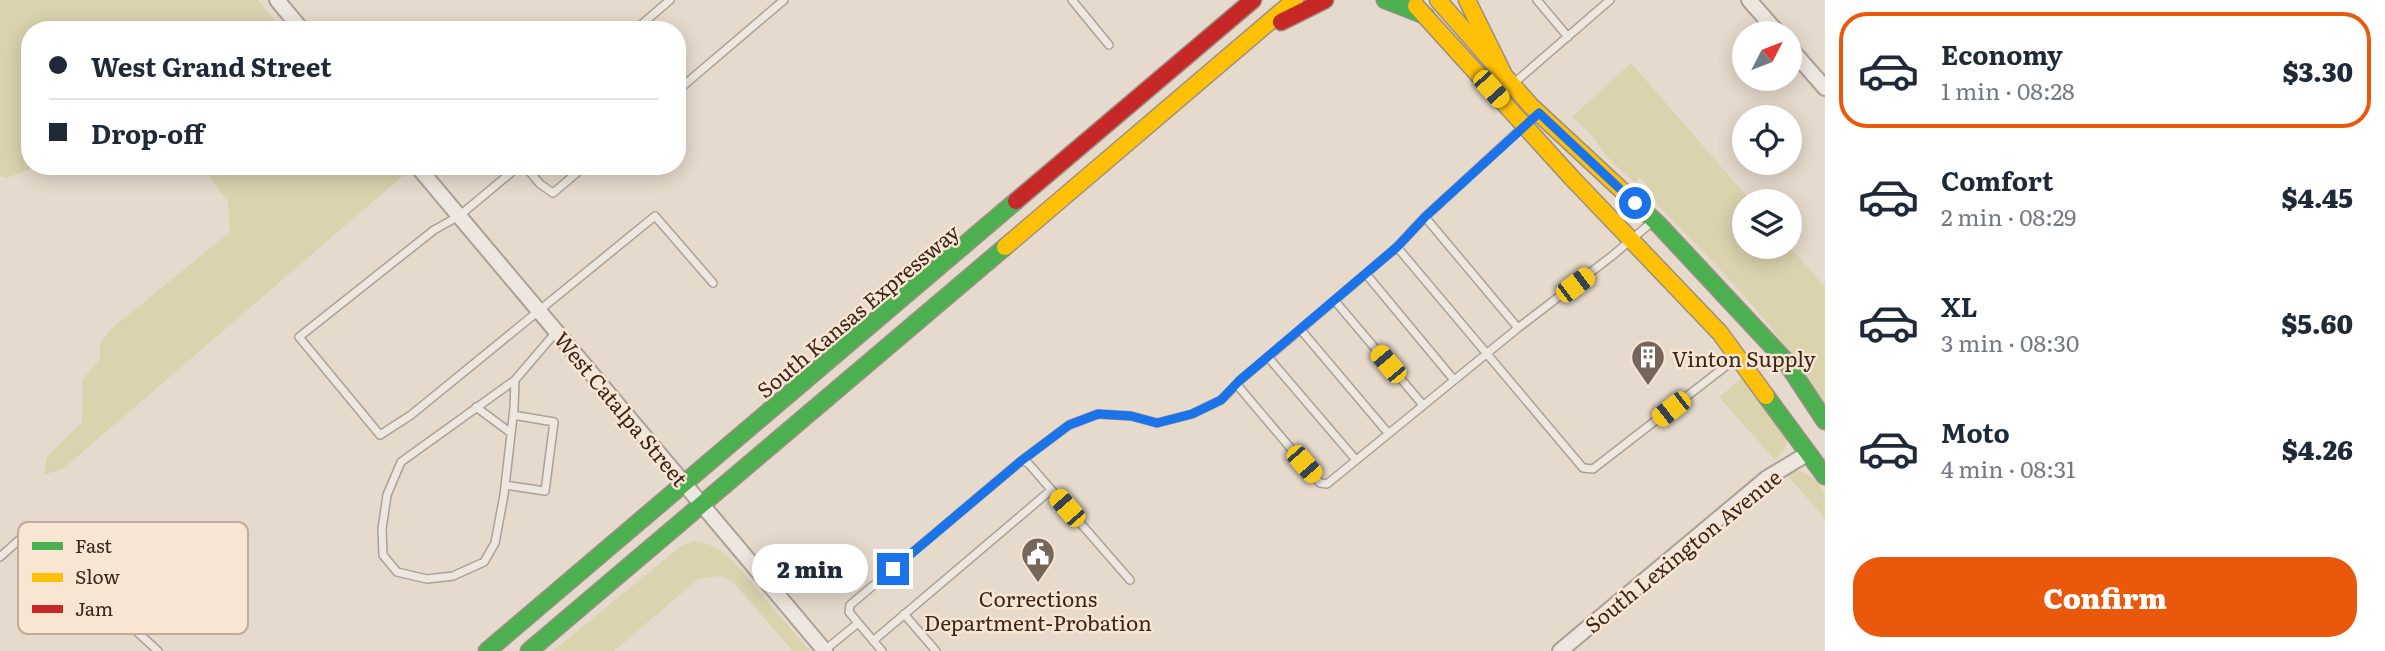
<!DOCTYPE html>
<meta charset="utf-8">
<style>
body{margin:0;font-family:Literata,serif;background:#f6f6f7;color:#1f2937;height:100vh;display:flex;flex-direction:column;font-size:26px;white-space:nowrap}
*{box-sizing:border-box;margin:0}
p{font-size:23px;color:#747a83}
.icon{flex:none;width:38px;height:38px;fill:none;stroke:currentColor;stroke-width:2;stroke-linecap:round;stroke-linejoin:round}
.map{position:relative;flex:1;overflow:hidden}
.details{display:flex;flex-direction:column;background:#fff;width:560px}
.details>*{flex:none}
.banner{position:absolute;left:21px;top:21px;width:665px;height:154px;border-radius:28px;box-shadow:0 4px 18px #0003;display:grid;align-content:center;height:154px;padding:0 28px;background:#fff}
.needle{width:46px;rotate:48deg}
.fabs{position:absolute;left:1732px;top:21px;display:grid;gap:14px}
.fabs a{display:grid;place-items:center;width:70px;height:70px;border-radius:50%;background:#fff;box-shadow:0 4px 18px #0003;font-size:35px}
.end{position:absolute;width:32px;height:32px;margin:-16px;border:9px solid #1a73e8;background:#fff;box-shadow:0 0 0 4px #fff}
.from{border-radius:50%}
.bubble{position:absolute;height:49px;border-radius:24px;background:#fff;box-shadow:0 4px 18px #0003;font-size:23px;font-weight:800;line-height:49px;text-align:center}
.car{position:absolute;width:21px;height:42px;margin:-21px -10px;border-radius:9px;box-shadow:0 0 5px 2px #0007;background:linear-gradient(#f5c518 24%,#345 0 40%,#f5c518 0 76%,#345 0 86%,#f5c518 0)}
.banner b{display:flex;align-items:center;gap:24px;height:66px;font-size:26px}
.banner b+b{border-top:2px solid #e0e1e3}
.banner i{width:18px;height:18px;background:#1f2937}
ul{padding:12px 0 0;list-style:none}
li{display:flex;align-items:center;gap:21px;height:116px;margin:0 14px 10px;padding:0 14px;border:4px solid transparent;border-radius:28px}
li div{flex:1}
li b{display:block;font-size:26px}
li em{font-style:normal;font-weight:800}
li.current{border-color:#ea580c}
li>.icon{width:63px;height:63px;stroke-width:1.5}
.primary-button{display:flex;gap:14px;margin-top:auto;padding:14px 28px}
.primary-button a{flex:1;height:80px;border-radius:28px;background:#ea580c;color:#fff;font-size:28px;font-weight:800;line-height:80px;text-align:center}
main{display:flex;flex:1;min-height:0}
.map>svg:first-child{display:block}
.green{fill:#dad3ae}
.lines{fill:none;stroke-linecap:round;stroke-linejoin:round}
.lane-casing{stroke:#aba096;stroke-width:10}
.street-casing{stroke:#aba096;stroke-width:18}
.fast-casing{stroke:#9b8f85;stroke-width:19}
.slow-casing{stroke:#9b8f85;stroke-width:19}
.jam-casing{stroke:#9b8f85;stroke-width:19}
.lane{stroke:#eee7df;stroke-width:7}
.street{stroke:#eee7df;stroke-width:14}
.fast{stroke:#4caf50;stroke-width:16}
.slow{stroke:#ffc107;stroke-width:16}
.jam{stroke:#c62828;stroke-width:16}
.route{stroke:#1a73e8;stroke-width:9}
.labels{text-anchor:middle;dominant-baseline:central;stroke-width:5;stroke-linejoin:round;paint-order:stroke}
.street-label{font-size:21px;fill:#3a261d;stroke:#f8e6d2}
.poi-label{font-size:21px;fill:#3a261d;stroke:#f8e6d2;text-anchor:start}
.key{fill:#f8e6d2;stroke:#bfac9c;stroke-width:2}
.key-label{font-size:19px;fill:#3a261d}
</style>
<main>
<div class="map">
<svg width="1825" height="651" viewBox="0 0 1825 651">
<rect width="100%" height="100%" fill="#e6dacc"/>
<path class="green" d="M0 0H258L283 30H30V166H38L7 178 0 176Z
M1631 63 1751 201H1745V247H1790L1825 287V405C1778 324 1709 257 1643 191L1647 185 1640 177 1635 183 1610 160 1588 131 1572 117Z
M199 166H398L405 174 64 468 44 475 47 457 82 422 83 379 100 359V344L111 329 230 232 228 202 205 171Z
M1745 376 1787 439 1784 450 1775 460 1719 397Z
M1796 471C1808 471 1822 484 1825 495 1825 502 1825 512 1825 518L1786 474Z
M693 541C710 542 720 550 733 561L810 651H793L732 581 720 576 698 579 614 651H553L681 546Z"/>
<g class="lines">
<g class="lane-casing">
<path id="lane" d="M1072 0 1109 45
M1537 0 1568 37
M635 30 670 0
M1513 84 1610 0
M677 91 784 0
M519 166 459 216 434 230 299 337 380 435 411 415 655 216 713 283
M525 166 540 184 553 193 585 166
M1425 217 1518 328
M1397 247 1583 468 1593 469 1735 359
M1366 274 1454 380
M1335 301 1423 405
M1301 330 1388 433
M1268 357 1239 381 1238 386 1320 483 1327 484 1518 328 1612 256 1652 222
M515 380 401 462 387 495 382 529 383 555 397 572 427 579 453 576 484 562 495 543 504 495 514 408 515 380 556 332
M476 407 511 433
M1356 460 1268 357 1397 247 1425 217 1523 127
M1021 461 1069 425 1098 414 1131 416 1157 423 1192 414 1221 400 1238 383
M505 485 545 491 554 422 513 415
M0 557 28 532 158 651
M904 614 936 651
M873 641 1051 490
M825 650 858 623
M882 651 849 612 850 605 1021 461 1028 463 1130 580"/>
</g>
<g class="street-casing">
<path id="street" d="M277 0 302 30
M1749 0 1778 33
M1790 48 1825 88
M417 166 825 651
M1560 651 1767 478 1807 454"/>
</g>
<g class="fast-casing">
<path id="fast" d="M1385 0 1426 16
M1628 196 1659 225 1784 359 1825 421
M1766 396 1825 476
M487 651 1016 201
M529 651 1005 247"/>
</g>
<g class="slow-casing">
<path id="slow" d="M1438 0 1531 106 1628 196
M1467 0 1504 75
M1416 6 1571 177 1720 333 1766 396
M1005 247 1295 0"/>
</g>
<g class="jam-casing">
<path id="jam" d="M1281 22 1325 0
M1016 201 1253 0"/>
</g>
<use href="#lane" class="lane"/>
<use href="#street" class="street"/>
<use href="#fast" class="fast"/>
<use href="#slow" class="slow"/>
<use href="#jam" class="jam"/>
</g>
<g class="lines">
<path class="route" d="M893 569 1021 461 1069 425 1098 414 1131 416 1157 423 1192 414 1221 400 1239 381 1397 247 1426 216 1539 113 1635 203"/>
</g>
<defs>
<g id="building-pin" transform="scale(1.75)"><path d="M0 17L-7.5 6A9.5 9.5 0 1 1 7.5 6Z" fill="#76655a" stroke="#f8e6d2"/><path d="M-4-6H4V6H1V3H-1V6H-4ZM-2.5-4.3h1.7v1.8h-1.7ZM.8-4.3h1.7v1.8H.8ZM-2.5-1h1.7V.8h-1.7ZM.8-1h1.7V.8H.8Z" fill="#fff"/></g>
<g id="civic-pin" transform="scale(1.75)"><path d="M0 17L-7.5 6A9.5 9.5 0 1 1 7.5 6Z" fill="#76655a" stroke="#f8e6d2"/><path d="M-.6-6.5H3V-4.5H.6V-3L4-1V1h2V6H-6V1h2V-1L-.6-3ZM-1.2 2.5V6h2.4V2.5Z" fill="#fff"/></g>
</defs>
<g fill-rule="evenodd">
<use href="#building-pin" x="1648" y="357"/>
<use href="#civic-pin" x="1038" y="554"/>
</g>
<g class="labels">
<g class="street-label">
<text transform="translate(857 310) rotate(-40)">South Kansas Expressway</text>
<text transform="translate(622 408) rotate(50)">West Catalpa Street</text>
<text transform="translate(1682 550) rotate(-39)">South Lexington Avenue</text>
</g>
<g class="poi-label">
<text x="1672" y="357">Vinton Supply</text>
<text x="1038" y="597" text-anchor="middle">Corrections<tspan x="1038" dy="24">Department-Probation</tspan></text>
</g>
</g>
<rect x="18" y="522" width="230" height="112" rx="10" class="key"/>
<rect x="32" y="542" width="31" height="8" fill="#4caf50"/>
<rect x="32" y="573" width="31" height="9" fill="#ffc107"/>
<rect x="32" y="605" width="31" height="8" fill="#c62828"/>
<g class="key-label">
<text x="75" y="553">Fast</text>
<text x="75" y="584">Slow</text>
<text x="75" y="616">Jam</text>
</g>
</svg>
<div class="fabs">
<a><svg class="needle" viewBox="-14 -14 28 28"><path d="M0-13l5 13h-10z" fill="#e53935"/><path d="M0 13l5-13h-10z" fill="#747a83"/></svg></a>
<a><svg class="icon" aria-label="locate" viewBox="0 0 24 24"><circle cx="12" cy="12" r="6"/><path d="M12 2v4M12 18v4M2 12h4M18 12h4"/></svg></a>
<a><svg class="icon" aria-label="layers" viewBox="0 0 24 24"><path d="M12 4l9 5-9 5-9-5zM3 14l9 5 9-5"/></svg></a>
</div>
<i class="end from" style="left:1635px;top:203px"></i>
<i class="end" style="left:893px;top:569px"></i>
<div class="bubble" style="left:752px;top:544px;width:116px">2 min</div>
<i class="car" style="left:1491px;top:89px;rotate:138deg"></i>
<i class="car" style="left:1575px;top:285px;rotate:53deg"></i>
<i class="car" style="left:1388px;top:364px;rotate:320deg"></i>
<i class="car" style="left:1671px;top:409px;rotate:232deg"></i>
<i class="car" style="left:1304px;top:464px;rotate:139deg"></i>
<i class="car" style="left:1067px;top:508px;rotate:319deg"></i>
<div class="banner">
<b><i class="from"></i>West Grand Street</b>
<b><i></i>Drop-off</b>
</div>
</div>
<section class="details">
<ul>
<li class="current"><svg class="icon" aria-label="car" viewBox="0 0 24 24"><path d="M5 17H2v-5l4-1 3-4h7l3 4 3 1v5h-3M9 17h6M6 11h13"/><circle cx="7" cy="17" r="2"/><circle cx="17" cy="17" r="2"/></svg><div><b>Economy</b><p>1 min · 08:28</p></div><em>$3.30</em></li>
<li><svg class="icon" aria-label="car" viewBox="0 0 24 24"><path d="M5 17H2v-5l4-1 3-4h7l3 4 3 1v5h-3M9 17h6M6 11h13"/><circle cx="7" cy="17" r="2"/><circle cx="17" cy="17" r="2"/></svg><div><b>Comfort</b><p>2 min · 08:29</p></div><em>$4.45</em></li>
<li><svg class="icon" aria-label="car" viewBox="0 0 24 24"><path d="M5 17H2v-5l4-1 3-4h7l3 4 3 1v5h-3M9 17h6M6 11h13"/><circle cx="7" cy="17" r="2"/><circle cx="17" cy="17" r="2"/></svg><div><b>XL</b><p>3 min · 08:30</p></div><em>$5.60</em></li>
<li><svg class="icon" aria-label="car" viewBox="0 0 24 24"><path d="M5 17H2v-5l4-1 3-4h7l3 4 3 1v5h-3M9 17h6M6 11h13"/><circle cx="7" cy="17" r="2"/><circle cx="17" cy="17" r="2"/></svg><div><b>Moto</b><p>4 min · 08:31</p></div><em>$4.26</em></li>
</ul>
<div class="primary-button"><a>Confirm</a></div>
</section>
</main>
